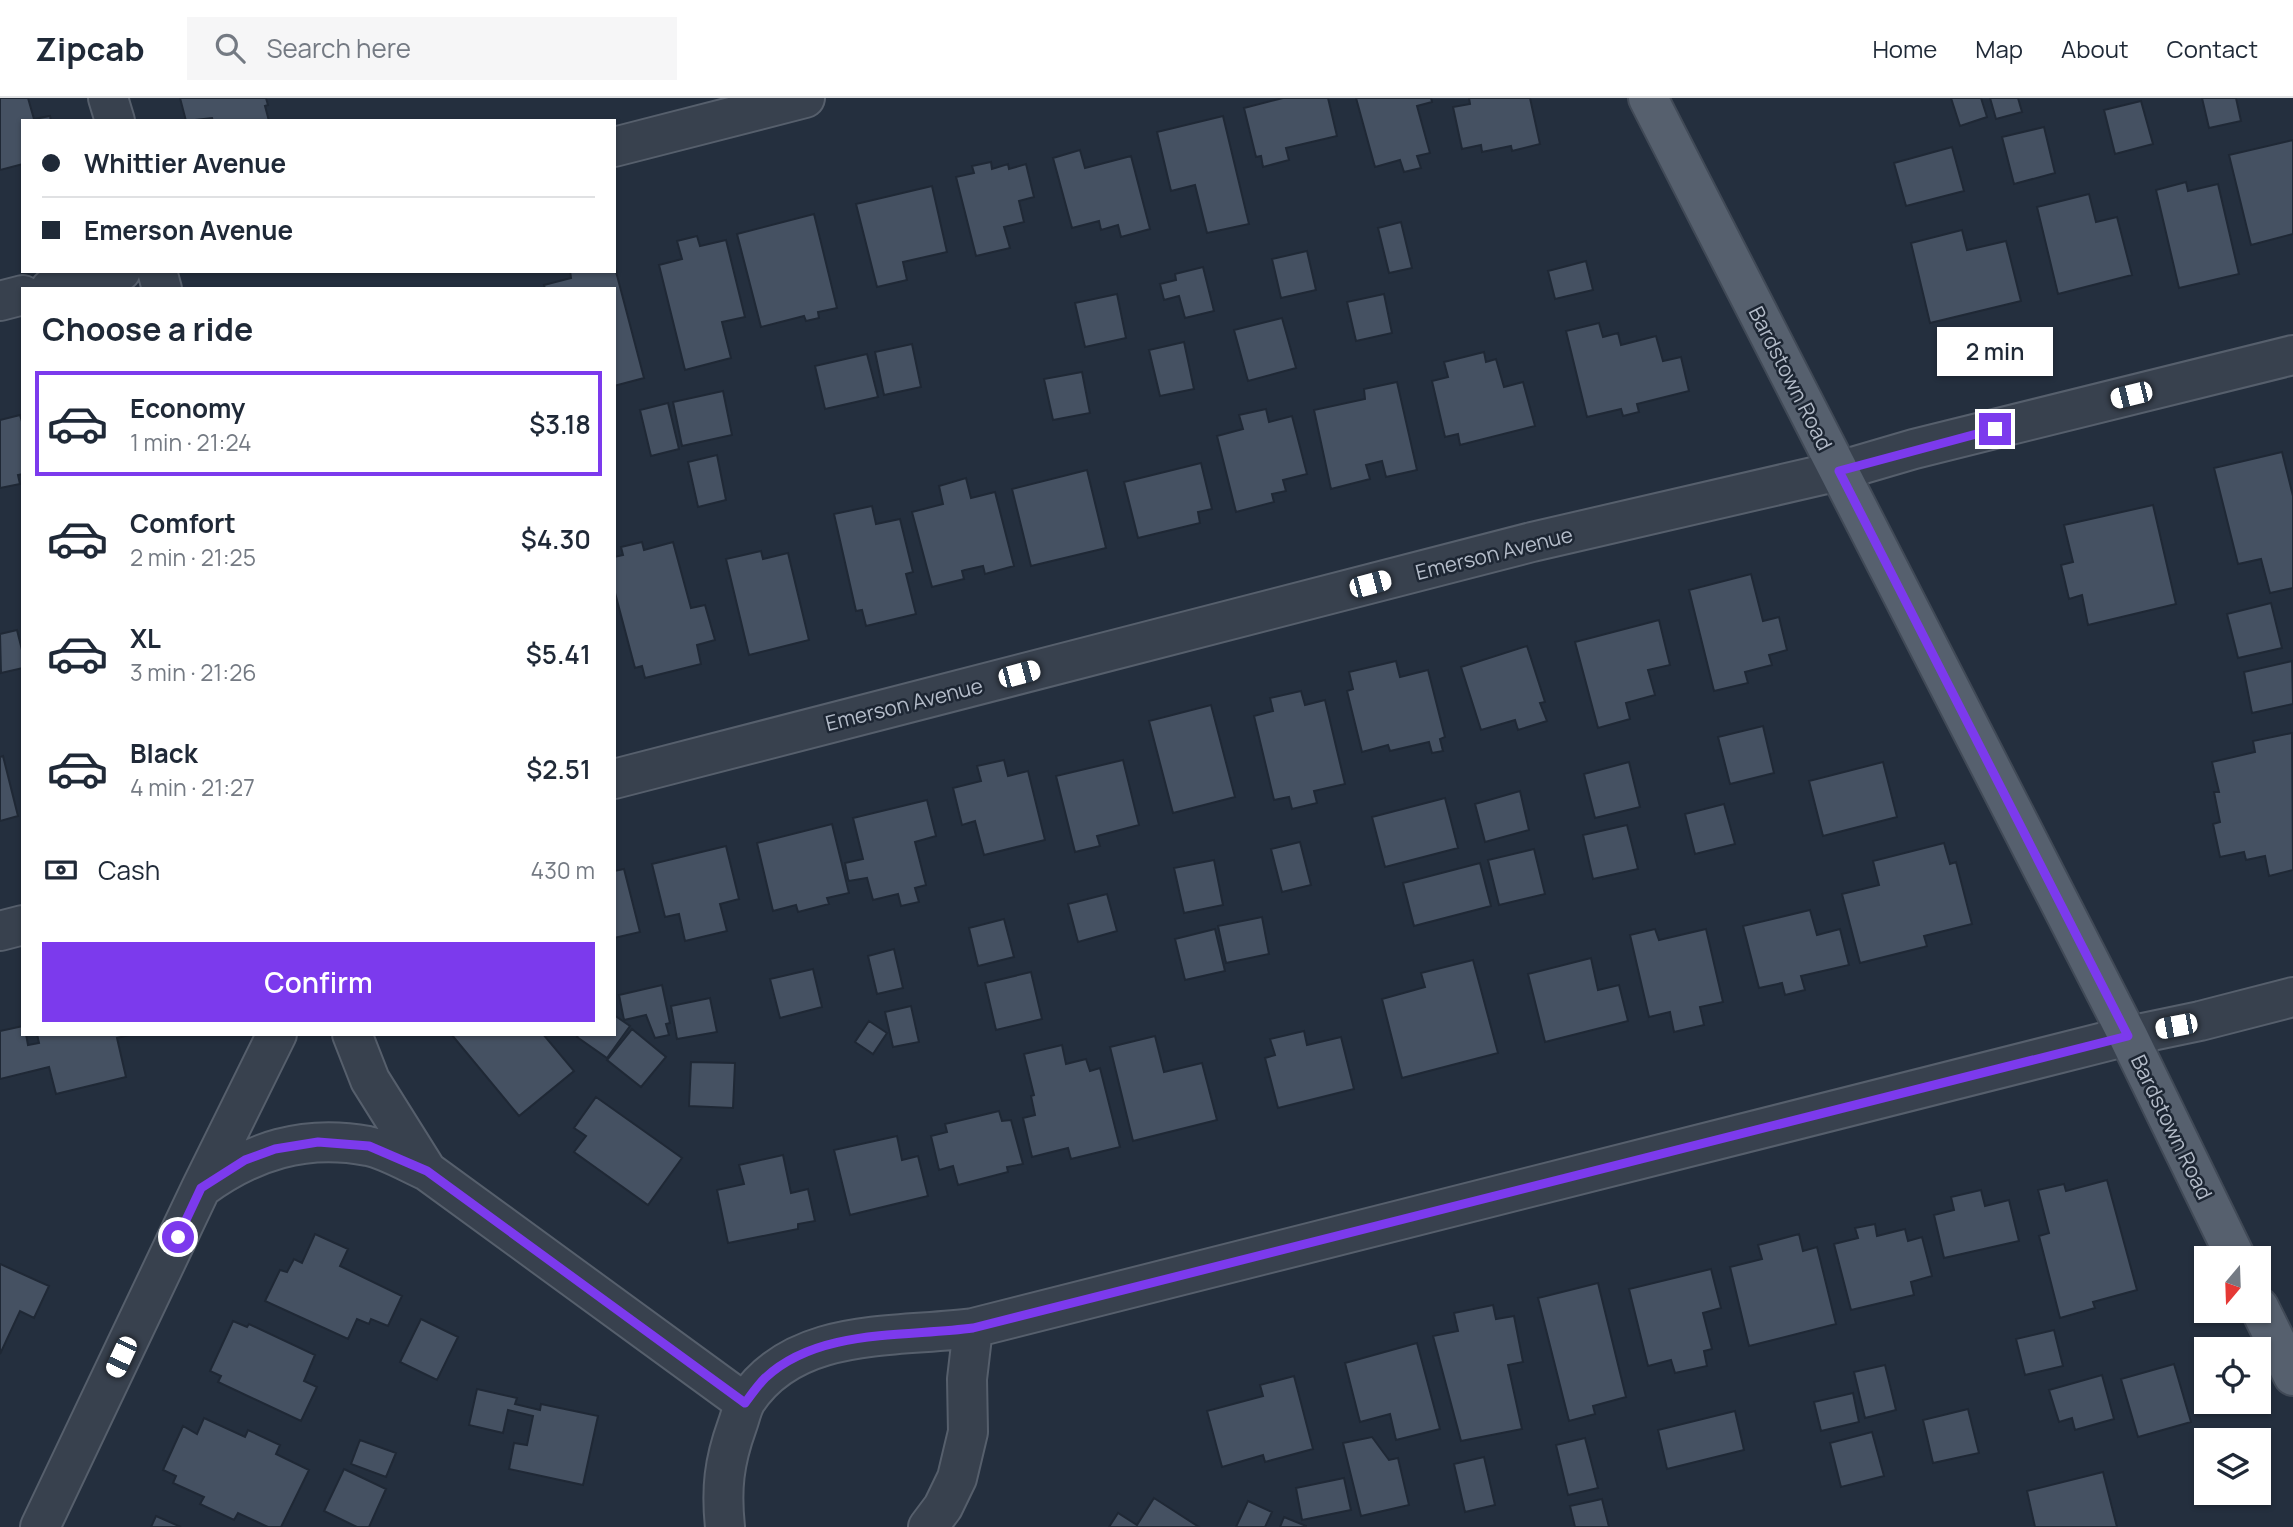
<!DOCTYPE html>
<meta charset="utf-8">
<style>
body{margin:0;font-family:Manrope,sans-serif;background:#f6f6f7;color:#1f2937;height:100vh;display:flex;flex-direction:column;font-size:26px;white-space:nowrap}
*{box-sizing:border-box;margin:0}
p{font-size:23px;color:#747a83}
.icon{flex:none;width:38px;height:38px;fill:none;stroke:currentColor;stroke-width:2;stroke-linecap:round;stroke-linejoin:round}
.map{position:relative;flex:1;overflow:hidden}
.side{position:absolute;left:21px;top:189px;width:595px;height:749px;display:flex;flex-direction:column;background:#fff;border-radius:0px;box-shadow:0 2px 5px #0004}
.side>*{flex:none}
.banner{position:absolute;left:21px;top:21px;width:595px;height:154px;border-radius:0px;box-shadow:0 2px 5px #0004;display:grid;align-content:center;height:154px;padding:0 21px;background:#fff}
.needle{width:46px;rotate:199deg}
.fabs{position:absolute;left:2194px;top:1148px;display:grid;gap:14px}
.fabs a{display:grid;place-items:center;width:77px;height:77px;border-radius:0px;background:#fff;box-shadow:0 2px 5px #0004;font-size:35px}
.end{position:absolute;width:32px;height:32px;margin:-16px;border:9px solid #7c3aed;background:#fff;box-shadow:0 0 0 4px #fff}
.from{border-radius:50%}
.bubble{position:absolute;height:49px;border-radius:0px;background:#fff;box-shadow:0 2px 5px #0004;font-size:23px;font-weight:600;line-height:49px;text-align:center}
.car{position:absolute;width:21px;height:42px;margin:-21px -10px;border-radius:9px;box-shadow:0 0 5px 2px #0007;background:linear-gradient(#fff 24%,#345 0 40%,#fff 0 76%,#345 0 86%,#fff 0)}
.banner b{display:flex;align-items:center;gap:24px;height:66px;font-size:26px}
.banner b+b{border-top:2px solid #e0e1e3}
.banner i{width:18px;height:18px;background:#1f2937}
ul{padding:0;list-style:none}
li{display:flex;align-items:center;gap:21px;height:105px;margin:0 14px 10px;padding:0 7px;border:4px solid transparent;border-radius:0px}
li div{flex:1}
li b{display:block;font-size:26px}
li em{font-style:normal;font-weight:600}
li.current{border-color:#7c3aed}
li>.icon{width:63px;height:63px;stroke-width:1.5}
h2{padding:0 21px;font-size:32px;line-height:84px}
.pay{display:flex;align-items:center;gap:18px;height:77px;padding:0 21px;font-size:26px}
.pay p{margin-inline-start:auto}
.button{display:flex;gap:14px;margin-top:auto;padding:14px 21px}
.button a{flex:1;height:80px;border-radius:0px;background:#7c3aed;color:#fff;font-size:28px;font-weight:600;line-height:80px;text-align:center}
header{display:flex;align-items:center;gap:42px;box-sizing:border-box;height:98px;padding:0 35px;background:#fff;border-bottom:2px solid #e0e1e3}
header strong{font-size:33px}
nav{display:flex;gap:38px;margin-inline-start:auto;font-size:24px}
.search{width:490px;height:63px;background:#f6f6f7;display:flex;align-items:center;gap:18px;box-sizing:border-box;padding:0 24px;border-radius:0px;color:#747a83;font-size:26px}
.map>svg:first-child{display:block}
.building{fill:#455162;stroke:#1f2835;stroke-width:2}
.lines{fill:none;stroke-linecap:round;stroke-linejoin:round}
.street-casing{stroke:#565f6c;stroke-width:42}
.primary-casing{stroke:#414a57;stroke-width:42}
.street{stroke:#38414e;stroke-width:38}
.primary{stroke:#56606e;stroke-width:38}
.route{stroke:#7c3aed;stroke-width:9}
.labels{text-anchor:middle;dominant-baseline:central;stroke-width:5;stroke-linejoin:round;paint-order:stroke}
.street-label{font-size:21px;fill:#b4bcc9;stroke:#1d2633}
</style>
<header>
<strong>Zipcab</strong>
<div class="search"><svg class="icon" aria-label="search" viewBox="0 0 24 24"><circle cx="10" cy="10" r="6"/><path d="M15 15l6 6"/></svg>Search here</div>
<nav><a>Home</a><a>Map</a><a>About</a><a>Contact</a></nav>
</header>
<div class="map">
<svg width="2293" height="1429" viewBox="0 0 2293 1429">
<rect width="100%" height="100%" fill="#242f3e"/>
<path class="building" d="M0 0H28L34 21 50 18 51 23H23V66L0 72Z
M180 0H266L268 7 265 8 269 23H213L212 20 186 23Z
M1283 0H1328L1337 38 1286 50 1289 62 1263 69 1261 58 1256 59 1244 10Z
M1356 0H1431L1432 4 1417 8 1430 55 1417 58 1421 70 1404 74 1400 62 1375 69Z
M1469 0H1530L1540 46 1512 53 1511 48 1482 54 1481 47 1462 51 1453 9 1470 6Z
M1951 0H1981L1987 19 1960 28Z
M1990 0H2018L2022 14 1996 21Z
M2202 0H2236L2241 23 2209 30Z
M2141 3 2153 46 2115 56 2104 12Z
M1223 18 1249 126 1207 135 1195 87 1171 93 1157 34Z
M2044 29 2055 75 2014 86 2002 39Z
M2293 42V136L2251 147 2229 57Z
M1952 49 1964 93 1906 108 1894 65Z
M1080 52 1085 70 1131 58 1150 131 1121 139 1118 127 1101 132 1099 123 1072 130 1053 60Z
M991 64 992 71 1008 66 1009 71 1026 66 1034 99 1019 103 1024 124 1004 129 1010 150 976 158 956 79 974 75 972 68Z
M2186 84 2188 93 2218 86 2239 176 2179 190 2156 92Z
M932 88 947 154 903 164 907 182 877 189 856 106Z
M2089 96 2096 124 2117 119 2132 177 2058 196 2037 109Z
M814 116 837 210 818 214 819 220 806 223 804 218 761 229 737 136Z
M1401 124 1412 170 1389 175 1378 130Z
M1962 132 1967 152 2006 143 2021 203 1930 225 1911 145Z
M697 138 700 148 726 142 745 219 722 224 731 260 685 272 659 167 682 161 677 143Z
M1307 153 1316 192 1281 200 1272 161Z
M1586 163 1593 192 1555 201 1548 173Z
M614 166 644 280 614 288V191H545L544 187 571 180 570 173H614Z
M1203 169 1214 213 1185 220 1179 198 1164 202 1160 186 1176 182 1175 176Z
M1117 196 1126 240 1085 249 1075 205Z
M1384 196 1392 235 1356 243 1347 204Z
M1282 220 1296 270 1248 283 1234 232Z
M1599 225 1603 239 1618 235 1621 247 1656 238 1663 263 1681 259 1689 293 1637 306 1639 314 1623 318 1621 311 1587 319 1566 233Z
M1184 244 1194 291 1160 298 1149 252Z
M912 246 921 289 884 297 875 254Z
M1484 254 1486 264 1496 261 1504 289 1523 284 1535 328 1460 347 1458 336 1445 339 1432 283 1448 279 1444 264Z
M867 256 878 299 825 311 815 268Z
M1082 274 1090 315 1053 322 1044 281Z
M1397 284 1417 372 1386 379 1382 363 1366 367 1370 381 1331 391 1314 312 1365 301 1364 291Z
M723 293 732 337 682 348 673 304Z
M668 305 679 351 651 358 640 312Z
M1266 311 1269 324 1292 318 1307 376 1283 382 1286 393 1272 396 1274 404 1236 414 1217 338 1243 331 1239 317Z
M20 317 23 327V376L18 377 20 386 0 390V322Z
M2282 354 2293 398V490L2270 495 2261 461 2238 466 2214 370Z
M717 357 726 402 698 409 688 364Z
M1201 365 1212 411 1198 414 1200 425 1138 440 1124 384Z
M1087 372 1106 450 1031 468 1012 391Z
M966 380 971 400 995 394 1014 468 985 476 983 468 965 472 962 473 964 481 932 489 912 414 943 406 939 388Z
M2153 407 2176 506 2088 527 2082 497 2069 501 2061 467 2073 464 2064 427Z
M872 408 876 426 900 421 913 474 906 476 916 516 866 528 862 512 856 513 834 416Z
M642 444 644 452 673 444 691 510 705 507 715 542 697 547 701 566 645 580 642 568 635 570 614 491V459L623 457 621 449Z
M761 453 763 461 788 455 809 542 749 557 726 461Z
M1751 476 1763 523 1779 519 1787 552 1769 557 1772 567 1745 574 1748 585 1714 593 1689 492Z
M2271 505 2282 550 2238 560 2227 516Z
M1659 522 1670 567 1648 572 1655 597 1626 605 1630 621 1598 630 1575 544Z
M17 532 23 556V570L1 575 0 536Z
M1527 548 1545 604 1540 605 1547 623 1518 632 1515 622 1481 632 1461 569Z
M1396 563 1400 579 1428 572 1445 639 1440 641 1443 653 1432 655 1429 644 1390 653 1388 647 1362 654 1347 593 1353 591 1349 574Z
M2292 563 2293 606 2252 615 2244 574Z
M1301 593 1305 607 1325 602 1345 686 1314 693 1317 705 1292 711 1289 699 1274 702 1254 618 1273 613 1270 600Z
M1211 607 1235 699 1173 715 1149 623Z
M1763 628 1774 675 1730 686 1718 639Z
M2292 635 2293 772 2269 778 2265 758 2246 762 2244 754 2220 759 2213 726 2220 724 2214 694H2219L2212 664 2255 654 2253 643Z
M3 658 18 718 0 723V659Z
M1004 662 1008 678 1028 673 1045 742 984 757 975 723 962 727 953 690 981 683 977 668Z
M1123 662 1139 727 1097 738 1100 748 1075 754 1056 678Z
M1629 664 1640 709 1595 720 1584 676Z
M1883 664 1897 719 1823 738 1809 683Z
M1520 693 1529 732 1485 744 1475 706Z
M1445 700 1458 750 1385 769 1372 719Z
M927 702 936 738 915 744 926 787 915 790 919 804 901 808 898 796 873 802 867 780 849 783 848 781 845 765 863 761 853 720Z
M1724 706 1735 746 1695 756 1685 716Z
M832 726 849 795 827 800 829 806 798 814 796 807 773 813 757 745Z
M1627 727 1638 771 1593 781 1583 737Z
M1300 744 1311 787 1282 794 1271 751Z
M1944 745 1950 766 1956 764 1972 826 1924 838 1927 848 1924 849 1860 865 1842 796 1879 787 1873 763Z
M726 748 739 801 720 806 727 833 685 843 679 816 665 819 652 766Z
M1534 751 1545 796 1499 807 1488 762Z
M1214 762 1223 807 1184 815 1174 770Z
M1480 765 1491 808 1414 828 1403 785Z
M624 771 640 834 614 840V773Z
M1107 796 1117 833 1078 844 1068 806Z
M1810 812 1817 837 1840 831 1849 867 1801 878 1805 892 1785 897 1782 885 1759 890 1743 828Z
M1262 819 1269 856 1226 865 1218 828Z
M1004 821 1014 859 978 868 969 830Z
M1215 831 1225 873 1185 882 1175 841Z
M1655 831 1659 842 1706 831 1723 904 1700 909 1704 927 1674 934 1670 914 1649 919 1630 837Z
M894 851 903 890 877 896 868 858Z
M1591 860 1598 892 1619 887 1628 923 1545 944 1528 876Z
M1473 862 1498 955 1402 980 1382 901 1425 889 1421 875Z
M813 871 822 909 780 920 770 881Z
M1031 874 1042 921 996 932 985 885Z
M662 887 670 925 666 926 669 937 655 940 646 917 624 922 619 897Z
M710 900 717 934 677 941 671 908Z
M911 908 919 944 893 949 885 914Z
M614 917 630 928 607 960 577 939 579 936H614Z
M869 923 887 935 873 956 855 944Z
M23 928V936H26L28 947 39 945 37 936H133L117 940 126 979 56 996 49 969 0 981V933Z
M632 931 666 959 641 989 607 962Z
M1304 933 1307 947 1341 939 1354 991 1278 1010 1265 960 1275 957 1270 941Z
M451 936H543L574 973 519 1018Z
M1155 938 1164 974 1202 965 1217 1022 1133 1043 1110 949Z
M1062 947 1066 966 1086 961 1090 973 1100 970 1120 1049 1071 1061 1068 1050 1032 1059 1023 1020 1035 1017 1031 998 1034 997 1024 956Z
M691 964 735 965 733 1010 689 1008Z
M596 999 682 1060 648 1107 574 1054 586 1038 574 1030Z
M999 1013 1002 1023 1011 1022 1023 1066 1007 1069 1008 1074 958 1087 953 1068 939 1072 931 1038 947 1034 945 1026Z
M897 1038 902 1062 918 1058 928 1098 850 1117 834 1052Z
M783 1057 791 1095 808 1091 815 1123 798 1126V1131L728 1145 717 1092 744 1086 739 1067Z
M2107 1082 2137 1192 2093 1204 2095 1210 2060 1220 2039 1138 2049 1135 2038 1092 2064 1086 2066 1093Z
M1981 1092 1985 1108 2009 1102 2019 1143 1944 1160 1934 1117 1954 1112 1951 1099Z
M1875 1126 1877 1138 1905 1131 1908 1143 1922 1139 1932 1178 1911 1184 1914 1197 1851 1212 1834 1146 1858 1140 1855 1130Z
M315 1136 348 1151 340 1168 402 1198 388 1228 371 1221 369 1226 357 1221 348 1241 265 1203 280 1172 287 1174 294 1161 302 1165Z
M1799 1136 1803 1153 1817 1149 1836 1226 1749 1248 1730 1169 1762 1161 1758 1147Z
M0 1166 49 1188 34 1220 20 1213 0 1256Z
M1711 1171 1721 1210 1703 1215 1712 1251 1704 1253 1707 1268 1675 1275 1671 1262 1648 1268 1629 1191Z
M1598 1185 1626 1299 1593 1308 1595 1316 1569 1323 1538 1200Z
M1493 1207 1496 1221 1514 1218 1523 1264 1508 1267 1522 1331 1461 1343 1433 1238 1458 1233 1454 1215Z
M421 1221 458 1239 437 1282 400 1264Z
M233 1223 247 1229 249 1226 315 1257 304 1283 317 1289 301 1323 218 1284 221 1278 210 1273Z
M2054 1232 2063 1268 2025 1277 2016 1241Z
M1417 1245 1440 1331 1396 1342 1390 1316 1360 1324 1345 1265Z
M2174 1266 2191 1324 2138 1339 2121 1281Z
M1885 1267 1896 1312 1865 1320 1854 1274Z
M2102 1277 2114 1321 2075 1332 2072 1320 2059 1324 2049 1292Z
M1294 1278 1313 1351 1265 1364 1263 1357 1222 1369 1207 1313 1263 1298 1260 1287Z
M477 1291 517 1300 515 1306 540 1312 541 1306 598 1318 583 1387 509 1371 514 1345 527 1347 533 1318 508 1312 503 1335 469 1327Z
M1853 1295 1859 1324 1821 1333 1814 1304Z
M1968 1311 1979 1355 1933 1365 1923 1322Z
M1735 1313 1744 1352 1667 1371 1658 1332Z
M204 1320 245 1339 248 1332 280 1347 276 1356 309 1372 281 1429H268L238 1415 234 1422 200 1406 204 1399 173 1385 176 1378 163 1372 183 1328 197 1336Z
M1872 1334 1884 1378 1841 1389 1830 1345Z
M1372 1339 1389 1362 1398 1360 1409 1407 1361 1418 1343 1345Z
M1585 1340 1598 1390 1568 1397 1556 1347Z
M360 1342 396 1355 386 1379 351 1366Z
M1484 1359 1495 1407 1465 1414 1454 1366Z
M344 1371 386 1391 369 1429H357L324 1413Z
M2103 1374 2117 1429H2035L2027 1393Z
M1344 1380 1351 1412 1302 1422 1296 1390Z
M1154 1400 1199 1429H1109L1118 1415 1137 1427Z
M1602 1401 1609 1429H1575L1570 1408Z
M1248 1403 1272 1414 1265 1429H1236Z
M156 1418 181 1429H151Z
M1284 1419 1306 1428V1429H1280Z"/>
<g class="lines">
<g class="street-casing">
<path id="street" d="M108 0 115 23
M614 49 805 0
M157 173 162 191
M50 191 121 173
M0 203 23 197
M614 681 1532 444 1839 373 1914 351 2293 257
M0 833 23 827
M352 936 370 982 427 1073 745 1305
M201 1090C252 1053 304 1036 368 1048 387 1052 409 1065 427 1073
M973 1230 2128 938 2200 923 2293 899
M40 1429 201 1090 277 936
M725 1429C721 1391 724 1364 737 1328 740 1320 742 1310 746 1303 795 1228 896 1240 973 1230L967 1281 968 1334 957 1380 943 1409 928 1429"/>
</g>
<g class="primary-casing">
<path id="primary" d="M1648 0 2128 938 2236 1160
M2259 1209 2293 1278"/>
</g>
<use href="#street" class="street"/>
<use href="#primary" class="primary"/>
</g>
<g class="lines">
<path class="route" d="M178 1139 201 1090 245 1062 275 1051 318 1044 369 1048 427 1073 745 1305C751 1297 758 1287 765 1280 818 1230 906 1239 973 1230L2128 938 1839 373 1995 331"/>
</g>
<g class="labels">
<g class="street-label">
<text transform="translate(1791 280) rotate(63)">Bardstown Road</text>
<text transform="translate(1494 455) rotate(-14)">Emerson Avenue</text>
<text transform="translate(904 606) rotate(-14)">Emerson Avenue</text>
<text transform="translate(2172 1029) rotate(64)">Bardstown Road</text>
</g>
</g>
</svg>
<div class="fabs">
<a><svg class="needle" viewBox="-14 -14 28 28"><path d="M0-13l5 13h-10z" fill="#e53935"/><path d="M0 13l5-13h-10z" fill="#747a83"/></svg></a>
<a><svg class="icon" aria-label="locate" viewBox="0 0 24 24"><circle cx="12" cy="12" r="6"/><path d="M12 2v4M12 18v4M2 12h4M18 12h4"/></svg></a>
<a><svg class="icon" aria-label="layers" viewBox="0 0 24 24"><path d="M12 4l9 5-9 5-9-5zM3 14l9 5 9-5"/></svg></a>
</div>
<i class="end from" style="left:178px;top:1139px"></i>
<i class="end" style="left:1995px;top:331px"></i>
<div class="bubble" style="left:1937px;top:229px;width:116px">2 min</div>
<i class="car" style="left:2131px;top:297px;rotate:256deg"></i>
<i class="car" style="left:1370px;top:486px;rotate:75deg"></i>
<i class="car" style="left:1019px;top:576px;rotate:75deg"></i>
<i class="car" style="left:2176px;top:928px;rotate:259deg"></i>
<i class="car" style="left:121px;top:1259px;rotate:205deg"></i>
<div class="banner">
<b><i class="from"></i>Whittier Avenue</b>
<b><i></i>Emerson Avenue</b>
</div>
<section class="side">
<h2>Choose a ride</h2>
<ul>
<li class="current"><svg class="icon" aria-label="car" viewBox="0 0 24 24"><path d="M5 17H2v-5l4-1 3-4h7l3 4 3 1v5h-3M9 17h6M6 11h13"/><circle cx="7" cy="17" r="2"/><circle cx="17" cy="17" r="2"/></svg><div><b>Economy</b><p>1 min · 21:24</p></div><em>$3.18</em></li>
<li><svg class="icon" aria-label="car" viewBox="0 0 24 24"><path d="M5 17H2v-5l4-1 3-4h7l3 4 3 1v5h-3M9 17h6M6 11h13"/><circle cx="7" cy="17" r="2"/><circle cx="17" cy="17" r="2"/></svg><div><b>Comfort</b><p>2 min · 21:25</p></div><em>$4.30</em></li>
<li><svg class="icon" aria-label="car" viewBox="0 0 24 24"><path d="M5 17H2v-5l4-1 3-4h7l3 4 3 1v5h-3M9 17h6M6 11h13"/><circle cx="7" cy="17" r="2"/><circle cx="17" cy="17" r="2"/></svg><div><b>XL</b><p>3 min · 21:26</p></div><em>$5.41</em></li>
<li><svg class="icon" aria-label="car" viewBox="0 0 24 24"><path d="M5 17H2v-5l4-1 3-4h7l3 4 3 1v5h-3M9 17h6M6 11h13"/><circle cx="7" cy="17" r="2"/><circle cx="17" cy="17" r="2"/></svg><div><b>Black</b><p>4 min · 21:27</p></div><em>$2.51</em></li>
</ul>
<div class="pay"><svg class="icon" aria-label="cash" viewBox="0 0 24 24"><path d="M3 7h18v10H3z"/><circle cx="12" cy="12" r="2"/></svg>Cash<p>430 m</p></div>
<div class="button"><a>Confirm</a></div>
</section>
</div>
